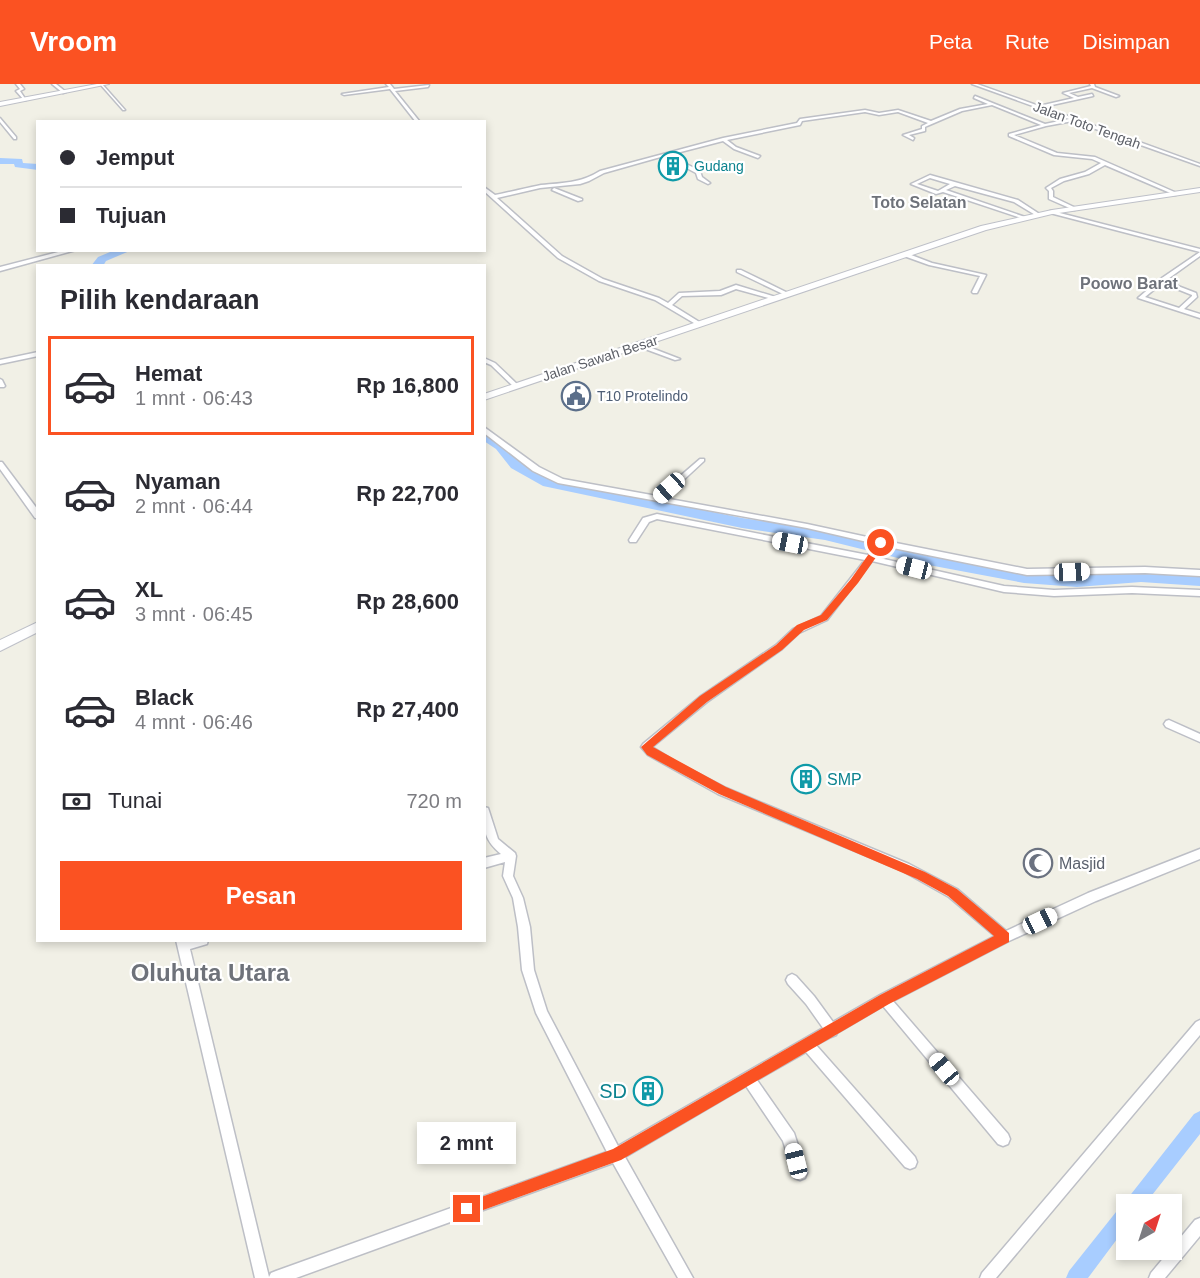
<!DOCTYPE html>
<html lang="id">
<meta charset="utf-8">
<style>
body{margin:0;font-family:Helvetica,sans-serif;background:#f2f2f3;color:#2b2b33;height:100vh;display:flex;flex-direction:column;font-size:22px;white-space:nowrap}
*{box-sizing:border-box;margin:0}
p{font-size:20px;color:#7c7c81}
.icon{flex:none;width:33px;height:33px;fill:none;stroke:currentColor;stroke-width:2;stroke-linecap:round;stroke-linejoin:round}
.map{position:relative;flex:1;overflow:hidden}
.drawer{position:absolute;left:36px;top:180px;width:450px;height:678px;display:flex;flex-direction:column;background:#fff;border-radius:0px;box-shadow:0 3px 9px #0003}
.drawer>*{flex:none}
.banner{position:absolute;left:36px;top:36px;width:450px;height:132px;border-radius:0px;box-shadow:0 3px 9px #0003;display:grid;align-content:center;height:132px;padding:0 24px;background:#fff}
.needle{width:39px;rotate:39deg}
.fabs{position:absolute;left:1116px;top:1110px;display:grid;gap:12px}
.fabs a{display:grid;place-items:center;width:66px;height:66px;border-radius:0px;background:#fff;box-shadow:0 3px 9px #0003;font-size:30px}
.end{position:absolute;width:27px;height:27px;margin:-14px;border:8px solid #fb5222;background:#fff;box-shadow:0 0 0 3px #fff}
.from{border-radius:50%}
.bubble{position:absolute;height:42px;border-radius:0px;background:#fff;box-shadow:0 3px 9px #0003;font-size:20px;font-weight:800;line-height:42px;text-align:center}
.car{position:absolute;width:18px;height:36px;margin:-18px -9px;border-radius:8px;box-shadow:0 0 4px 2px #0007;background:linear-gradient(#fff 24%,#345 0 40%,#fff 0 76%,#345 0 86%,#fff 0)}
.banner b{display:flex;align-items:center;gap:21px;height:57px;font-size:22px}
.banner b+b{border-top:2px solid #e1e1e2}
.banner i{width:15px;height:15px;background:#2b2b33}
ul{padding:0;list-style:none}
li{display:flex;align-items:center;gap:18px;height:99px;margin:0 12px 9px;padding:0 12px;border:3px solid transparent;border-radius:0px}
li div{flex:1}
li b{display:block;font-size:22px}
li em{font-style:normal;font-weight:800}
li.current{border-color:#fb5222}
li>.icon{width:54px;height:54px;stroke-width:1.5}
h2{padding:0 24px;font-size:27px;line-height:72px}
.pay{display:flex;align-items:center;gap:15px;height:66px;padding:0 24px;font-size:22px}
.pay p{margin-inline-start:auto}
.primary-button{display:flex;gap:12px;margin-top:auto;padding:12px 24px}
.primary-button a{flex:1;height:69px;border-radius:0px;background:#fb5222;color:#fff;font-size:24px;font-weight:800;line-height:69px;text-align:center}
header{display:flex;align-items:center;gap:36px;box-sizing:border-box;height:84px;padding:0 30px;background:#fb5222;color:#fff}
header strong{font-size:28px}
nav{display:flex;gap:33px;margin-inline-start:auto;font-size:21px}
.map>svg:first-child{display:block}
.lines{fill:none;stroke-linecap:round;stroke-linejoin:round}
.canal{fill:#a8cdff;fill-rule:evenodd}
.river{fill:#a8cdff;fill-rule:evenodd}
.street-casing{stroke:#bdbfc6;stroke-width:3}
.secondary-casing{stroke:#bec0c8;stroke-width:2}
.street{fill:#fff;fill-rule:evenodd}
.secondary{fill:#fff;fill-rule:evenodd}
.route{fill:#fb5222}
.labels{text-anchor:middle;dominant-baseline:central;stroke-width:4.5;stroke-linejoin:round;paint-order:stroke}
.far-street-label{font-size:14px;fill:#5d6068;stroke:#fff}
.far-culture-label{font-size:14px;fill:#0d838f;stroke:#fff;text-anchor:start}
.far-service-label{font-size:14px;fill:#4e5e75;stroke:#fff;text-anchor:start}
.far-quarter-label{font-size:16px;font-weight:bold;fill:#6e727a;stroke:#fff}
.culture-label{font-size:16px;fill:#0d838f;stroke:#fff;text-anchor:start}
.worship-label{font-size:16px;fill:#5b616d;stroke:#fff;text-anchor:start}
.near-culture-label{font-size:20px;fill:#0d838f;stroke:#fff;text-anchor:end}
.near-quarter-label{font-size:24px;font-weight:bold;fill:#6e727a;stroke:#fff}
</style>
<header>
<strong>Vroom</strong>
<nav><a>Peta</a><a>Rute</a><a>Disimpan</a></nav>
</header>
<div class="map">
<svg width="1200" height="1194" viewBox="0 0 1200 1194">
<rect width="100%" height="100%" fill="#f1f0e6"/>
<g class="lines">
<path class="canal" d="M1200 1027V1050L1145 1120H1126V1143L1088 1194H1066L1069 1187 1120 1123 1125 1120 1128 1114 1194 1030Z"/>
<path class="river" d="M0 74 22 75 23 79 38 80V86L15 83 14 80H0Z
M115 166H132L106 177 103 182H91L98 173Z
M484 345 506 359 521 378 554 395 742 434 825 446 918 467 1024 487 1077 491 1141 486 1200 490V502L1141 498 1077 503 1024 499 918 479 825 456 742 444 543 402 511 384 496 365 484 357Z"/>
<g class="street-casing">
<path id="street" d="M16 0H20L24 5 20 7 26 16H24L16 7 20 5Z
M52 0H56L66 8 63 9Z
M100 0H102L125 26H123Z
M386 0H390L394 5 429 1 428 3 395 7 420 38H416L390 5 344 11 342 10 389 3Z
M972 0H977L1039 22 1074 14 1063 9 1091 2 1090 0H1094L1095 3 1119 12 1116 13 1092 4 1069 9 1078 13 1092 10 1093 12 1043 23 1200 80V82L1073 37 1046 42 1014 51 1057 69 1095 73 1179 110 1175 111 1105 81 1089 90 1064 97 1051 104 1053 107V113L1078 125 1074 126 1049 115V107L1046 104 1060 95 1085 88 1101 79 1092 75 1054 71 1009 52V50L1041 41 992 21 962 27 927 42 925 43V47L909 51 914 54 913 56 903 51 922 45V42L928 39 898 28 879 31 865 28 802 37 800 41 727 56 736 63 760 72 758 74 734 65 723 57 669 71 700 87 702 93 710 99 708 100 698 95 696 89 664 72 604 89 589 97 580 100 540 104 497 114 562 172 603 195 659 214 668 219 679 209 720 207 736 201 779 214 776 216 736 205 721 211 682 212 672 221 701 239V241L699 242 655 216 599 197 558 174 484 107V103L495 111C510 108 526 104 541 101 563 99 581 99 600 87L723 54 797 39 800 35 865 26 879 29 898 26 931 37 960 25 988 20 974 14 975 12 1045 40 1069 35Z
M0 34 16 53V55H14L0 38Z
M930 91 1018 116 1041 131 1037 132 1014 118 955 102 946 106 1028 134 1024 135 943 108 936 110 911 100ZM930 94 950 100 938 107 917 100Z
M554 104 582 115V116L578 117 552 106Z
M1052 127 1200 165V172L1165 197 1196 209 1197 213 1184 225 1200 230V234L1138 214 1159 196 1200 168 1050 129V127ZM1162 199 1192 211V212L1179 224 1145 213Z
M66 166H76L0 187V183Z
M906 169 932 179 986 191 977 209H973L972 208 980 192 929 181 904 172V170Z
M737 186H741L790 210 785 211 737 188Z
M637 260H641L680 275 675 276 637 262Z
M38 268V272L0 280V276Z
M484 274 495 279 518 301V303H514L491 281 484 278Z
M0 295 2 296 5 302 4 303H0Z
M484 343 539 383 563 395 657 412 700 375H704V377L664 414 807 440 881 456 1027 485 1145 483 1200 486V492L1145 489 1027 491 883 462 875 473 1004 502 1054 506 1132 503 1200 506V512L1132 509 1054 512 1004 508 872 477 827 536 799 549 782 565 707 618 652 663 676 678 726 704 909 780 957 805 1006 847 1088 809 1200 765V775L1096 817 1009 857 893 917 1008 1050 1010 1055 1008 1060 1003 1062 998 1060 883 922 837 949 836 951 831 953 816 961 915 1073 917 1078 915 1083 910 1085 905 1083 806 968 757 996 794 1049 807 1089 805 1094 800 1096 795 1094 783 1057 746 1002 625 1073 693 1194H678L613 1079 296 1194H255L176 856H208L207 860 190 865 269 1193 271 1189 276 1187 607 1068 536 929 522 886 518 843 513 814 503 792 505 778 484 784V774L501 770C483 755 484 745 484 723L488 724 489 727 498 755 515 769 516 772 513 792 523 814 530 843 534 886 547 927 618 1062 823 944 806 920 788 900 786 896 788 892 792 890 796 892 814 912 833 938 880 911 995 852 949 813 901 786 718 710 648 671 641 663 643 660 701 612 776 561 793 545 821 532 865 476 657 435 649 438 636 458H630L629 456 643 434 657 430 868 471 876 460 807 444 558 399 533 387 484 349Z
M0 378H2L38 426V434H35L0 385Z
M1169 636 1200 650V658L1166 643 1164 640 1166 637Z
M1200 936V951L996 1194H980L982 1189 1196 938Z
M1200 1134V1152L1165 1194H1149L1151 1189 1195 1136Z"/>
</g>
<g class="secondary-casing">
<path id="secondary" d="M97 0H109L0 22V18Z
M1200 104V108L1052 130 986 146 484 316V310L981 142 1052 126Z
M38 538V548L0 567V556Z"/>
</g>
<use href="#street" class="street"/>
<use href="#secondary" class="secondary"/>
</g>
<path class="route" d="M878 457 886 459 858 499 827 536 804 546 782 566 707 618 653 663 726 703 925 788 957 805 1009 849V858L889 920 621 1076 467 1132 462 1130 460 1125 462 1120 613 1065 880 911 994 852 948 812 917 795 719 710 647 671 641 663 700 612 776 561 797 541 821 531 851 495Z"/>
<defs>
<g id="building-ring" transform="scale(1.5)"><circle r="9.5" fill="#fff" stroke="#0f9aa8" stroke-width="1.5"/><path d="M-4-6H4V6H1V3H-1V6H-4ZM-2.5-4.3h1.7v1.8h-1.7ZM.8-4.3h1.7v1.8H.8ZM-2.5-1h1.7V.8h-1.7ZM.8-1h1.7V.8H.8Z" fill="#0f9aa8"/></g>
<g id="civic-ring" transform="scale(1.5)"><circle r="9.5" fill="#fff" stroke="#5c6f8a" stroke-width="1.5"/><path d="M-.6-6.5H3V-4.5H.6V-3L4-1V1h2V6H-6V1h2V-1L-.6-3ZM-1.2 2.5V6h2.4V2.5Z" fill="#5c6f8a"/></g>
<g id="mosque-ring" transform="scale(1.5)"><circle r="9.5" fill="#fff" stroke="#6b7280" stroke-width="1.5"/><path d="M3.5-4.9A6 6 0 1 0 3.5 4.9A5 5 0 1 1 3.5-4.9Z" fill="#6b7280"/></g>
</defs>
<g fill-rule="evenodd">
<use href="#building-ring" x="673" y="82"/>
<use href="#civic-ring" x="576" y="312"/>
<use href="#building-ring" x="806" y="695"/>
<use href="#mosque-ring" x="1038" y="779"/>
<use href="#building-ring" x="648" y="1007"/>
</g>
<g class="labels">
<g class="far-street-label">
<text transform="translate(1087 41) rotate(20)">Jalan Toto Tengah</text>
<text transform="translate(600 274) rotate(-18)">Jalan Sawah Besar</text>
</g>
<g class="far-culture-label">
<text x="694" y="82">Gudang</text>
</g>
<g class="far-service-label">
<text x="597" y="312">T10 Protelindo</text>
</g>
<g class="far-quarter-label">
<text x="919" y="118">Toto Selatan</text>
<text x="1129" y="199">Poowo Barat</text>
</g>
<g class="culture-label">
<text x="827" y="695">SMP</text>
</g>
<g class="worship-label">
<text x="1059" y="779">Masjid</text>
</g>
<g class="near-culture-label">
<text x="627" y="1007">SD</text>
</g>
<g class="near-quarter-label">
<text x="210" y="888">Oluhuta Utara</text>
</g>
</g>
</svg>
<div class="fabs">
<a><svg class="needle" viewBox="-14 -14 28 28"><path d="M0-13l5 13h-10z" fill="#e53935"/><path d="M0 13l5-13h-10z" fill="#7c7c81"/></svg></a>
</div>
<i class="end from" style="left:881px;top:459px"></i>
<i class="end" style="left:467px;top:1125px"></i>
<div class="bubble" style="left:417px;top:1038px;width:99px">2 mnt</div>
<i class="car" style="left:669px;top:404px;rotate:228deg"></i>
<i class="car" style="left:790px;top:459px;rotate:281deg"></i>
<i class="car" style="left:914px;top:484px;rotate:284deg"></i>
<i class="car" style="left:1072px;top:488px;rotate:88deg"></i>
<i class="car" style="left:1040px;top:837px;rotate:65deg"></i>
<i class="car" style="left:944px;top:985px;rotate:320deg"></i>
<i class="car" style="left:796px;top:1077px;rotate:346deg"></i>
<div class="banner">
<b><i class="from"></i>Jemput</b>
<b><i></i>Tujuan</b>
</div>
<section class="drawer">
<h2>Pilih kendaraan</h2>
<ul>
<li class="current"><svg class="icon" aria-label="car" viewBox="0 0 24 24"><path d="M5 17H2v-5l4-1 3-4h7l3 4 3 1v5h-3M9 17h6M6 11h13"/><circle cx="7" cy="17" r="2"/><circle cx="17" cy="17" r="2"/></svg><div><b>Hemat</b><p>1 mnt · 06:43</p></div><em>Rp 16,800</em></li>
<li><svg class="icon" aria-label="car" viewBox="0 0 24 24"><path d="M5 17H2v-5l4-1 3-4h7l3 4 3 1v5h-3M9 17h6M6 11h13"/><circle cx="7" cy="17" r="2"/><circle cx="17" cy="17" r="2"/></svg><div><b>Nyaman</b><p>2 mnt · 06:44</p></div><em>Rp 22,700</em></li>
<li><svg class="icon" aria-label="car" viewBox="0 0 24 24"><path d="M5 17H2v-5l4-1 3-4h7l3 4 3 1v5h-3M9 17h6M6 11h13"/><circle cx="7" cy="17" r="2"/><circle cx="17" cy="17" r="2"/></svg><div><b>XL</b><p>3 mnt · 06:45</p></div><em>Rp 28,600</em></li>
<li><svg class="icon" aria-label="car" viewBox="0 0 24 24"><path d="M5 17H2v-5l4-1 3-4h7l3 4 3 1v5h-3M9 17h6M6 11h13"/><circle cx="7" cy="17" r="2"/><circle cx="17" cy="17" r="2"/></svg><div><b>Black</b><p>4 mnt · 06:46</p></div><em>Rp 27,400</em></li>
</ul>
<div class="pay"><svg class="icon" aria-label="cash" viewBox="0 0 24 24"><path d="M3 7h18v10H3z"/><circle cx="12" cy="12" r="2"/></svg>Tunai<p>720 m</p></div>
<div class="primary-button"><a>Pesan</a></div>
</section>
</div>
